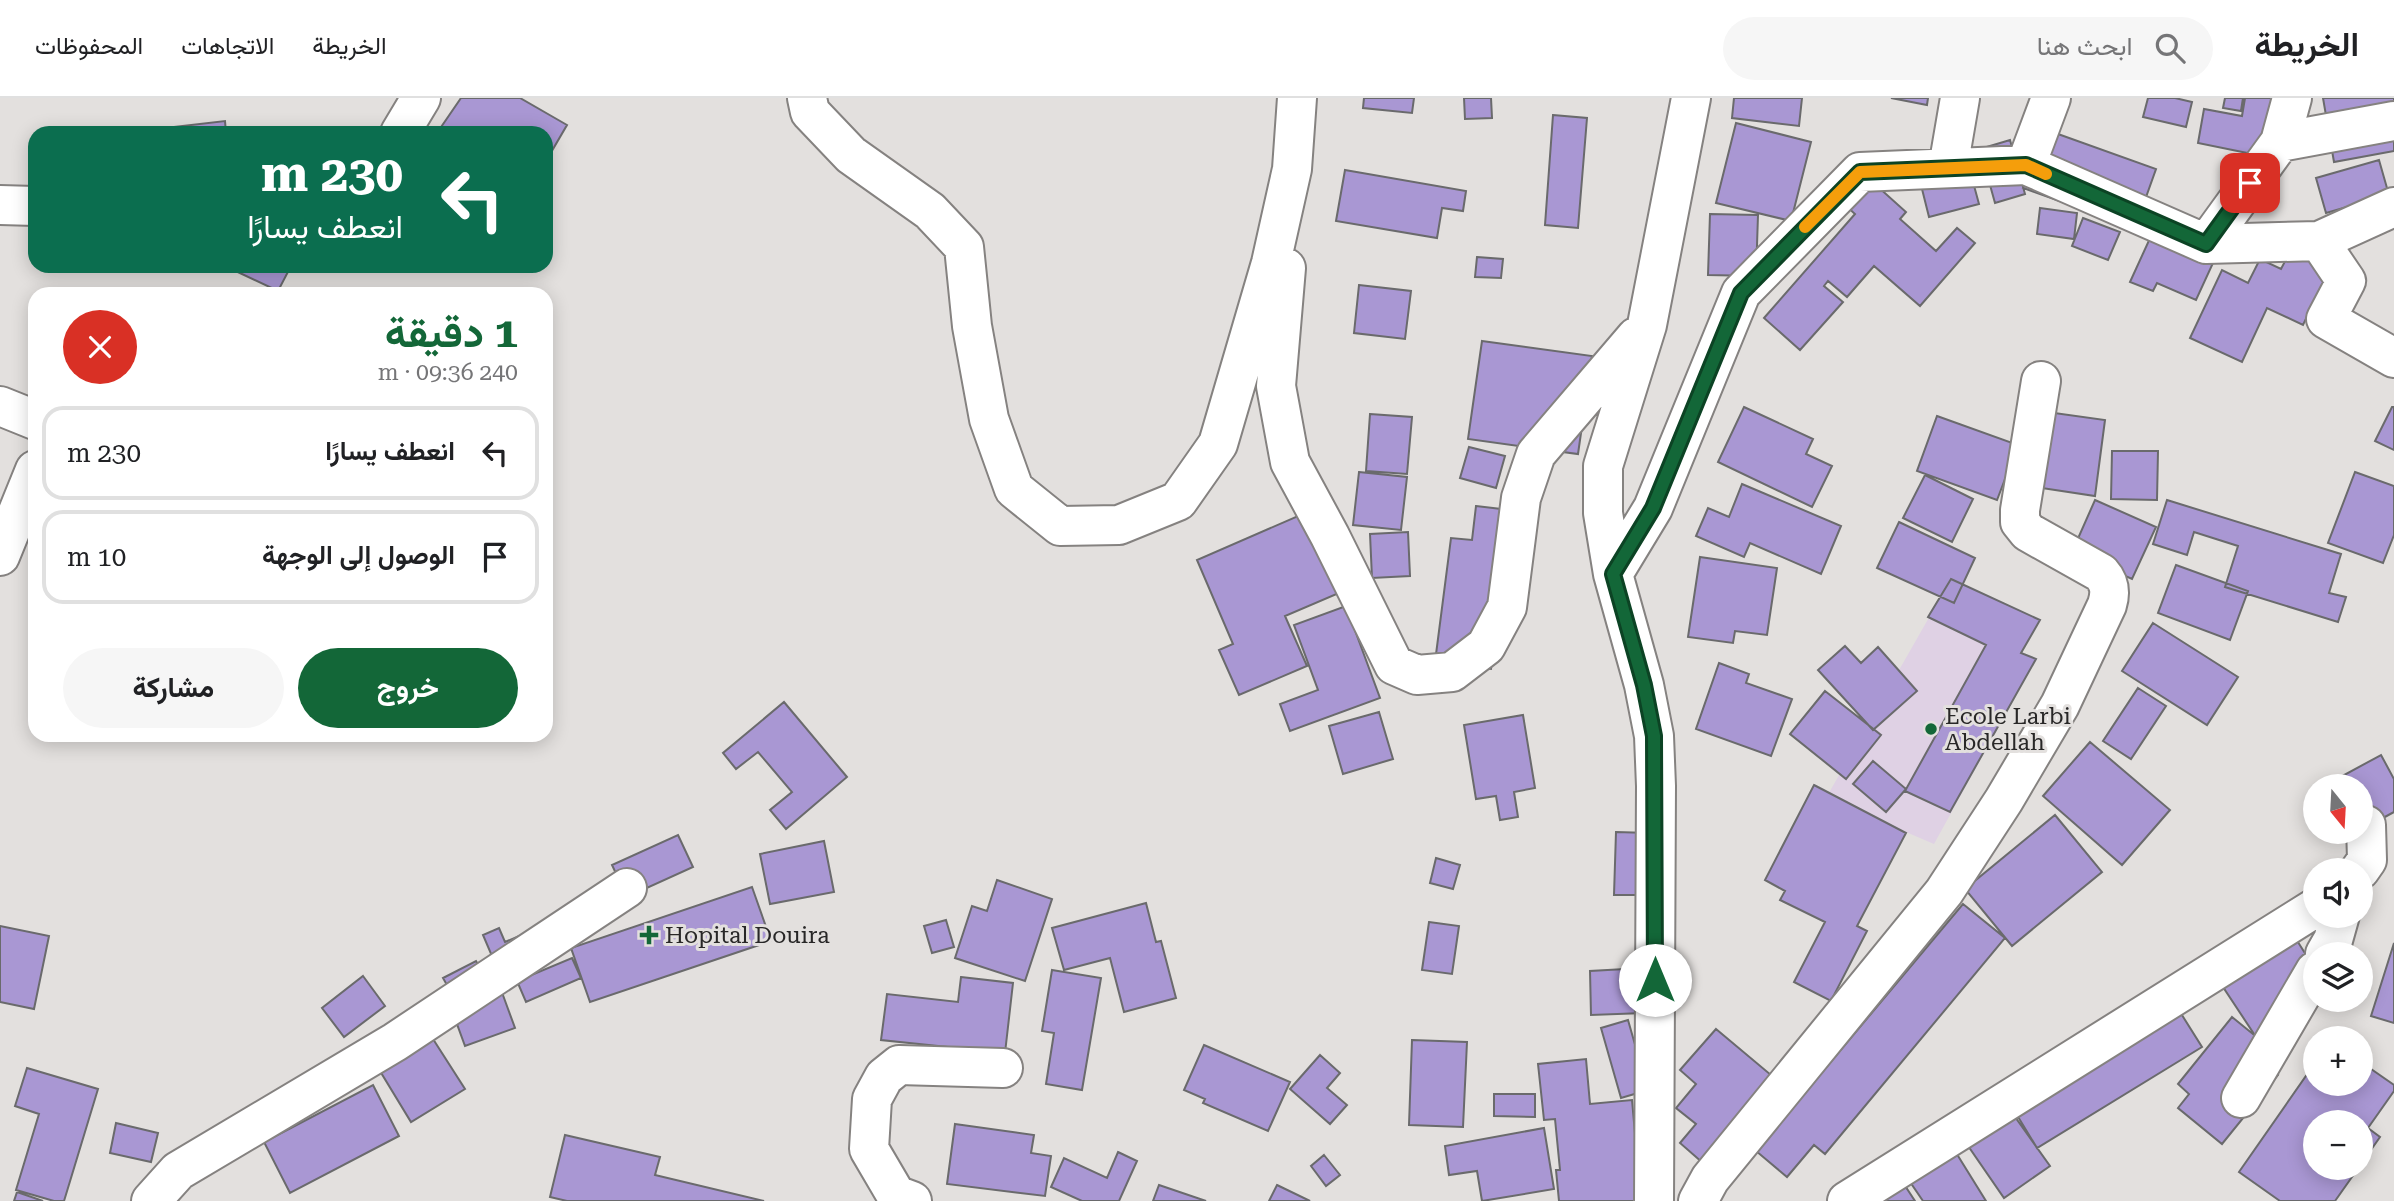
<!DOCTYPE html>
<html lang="ar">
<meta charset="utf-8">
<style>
:root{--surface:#fff;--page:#f6f6f6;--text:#202124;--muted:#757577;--line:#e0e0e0;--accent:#136738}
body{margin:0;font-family:"Roboto Serif",Vazirmatn,serif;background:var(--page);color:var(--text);direction:rtl;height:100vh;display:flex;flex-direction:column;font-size:26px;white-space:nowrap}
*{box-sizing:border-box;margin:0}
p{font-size:23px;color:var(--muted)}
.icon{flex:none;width:38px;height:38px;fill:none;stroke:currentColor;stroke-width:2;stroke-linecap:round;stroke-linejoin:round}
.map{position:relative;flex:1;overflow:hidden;direction:ltr}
.panel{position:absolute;left:28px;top:189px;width:525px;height:455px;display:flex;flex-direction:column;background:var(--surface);border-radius:21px;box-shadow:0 4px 18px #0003;direction:rtl}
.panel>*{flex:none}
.banner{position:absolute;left:28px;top:28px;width:525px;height:147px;border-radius:21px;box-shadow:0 4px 18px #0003;direction:rtl;background:#0b6e4f;color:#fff;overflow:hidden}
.needle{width:46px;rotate:162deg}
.buttons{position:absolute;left:2303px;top:676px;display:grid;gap:14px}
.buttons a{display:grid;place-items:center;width:70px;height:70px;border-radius:50%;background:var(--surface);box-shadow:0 4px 18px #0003;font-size:35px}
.pin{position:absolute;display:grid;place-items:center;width:60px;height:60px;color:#fff;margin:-30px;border-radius:14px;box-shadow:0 4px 10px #0006}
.me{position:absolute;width:77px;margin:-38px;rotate:0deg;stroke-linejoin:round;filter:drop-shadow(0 0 5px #0008)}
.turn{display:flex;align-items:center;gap:24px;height:147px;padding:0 35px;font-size:32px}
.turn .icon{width:91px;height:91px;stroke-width:2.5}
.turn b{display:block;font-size:49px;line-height:60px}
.round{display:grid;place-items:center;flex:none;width:74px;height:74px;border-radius:37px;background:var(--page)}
.overview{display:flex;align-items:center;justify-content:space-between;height:119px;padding:0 35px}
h1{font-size:42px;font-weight:700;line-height:52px;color:var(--accent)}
.action{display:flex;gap:14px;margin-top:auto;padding:14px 35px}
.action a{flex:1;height:80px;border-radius:42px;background:var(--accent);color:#fff;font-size:28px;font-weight:700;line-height:80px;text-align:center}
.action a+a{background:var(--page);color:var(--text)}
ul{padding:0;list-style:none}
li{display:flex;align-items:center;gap:21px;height:94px;margin:0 14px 10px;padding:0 21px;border:4px solid var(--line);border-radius:21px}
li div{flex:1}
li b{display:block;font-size:26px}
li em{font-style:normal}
header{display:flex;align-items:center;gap:42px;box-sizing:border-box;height:98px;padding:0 35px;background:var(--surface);border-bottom:2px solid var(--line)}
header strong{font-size:33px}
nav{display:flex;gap:38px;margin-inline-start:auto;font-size:24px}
.search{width:490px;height:63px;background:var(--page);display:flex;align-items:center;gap:18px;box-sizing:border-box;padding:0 24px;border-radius:38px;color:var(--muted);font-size:26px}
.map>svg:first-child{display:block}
.education{fill:#dfd1e4}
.building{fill:#a997d3;stroke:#6a6a6c;stroke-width:2}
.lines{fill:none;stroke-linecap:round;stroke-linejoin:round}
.minor-casing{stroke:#858280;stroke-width:42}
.minor{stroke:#fff;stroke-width:38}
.route-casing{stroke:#0c4324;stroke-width:18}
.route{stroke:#136738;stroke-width:12}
.slow{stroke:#f59e0b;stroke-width:12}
.poi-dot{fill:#136738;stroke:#e3e0de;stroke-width:2.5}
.labels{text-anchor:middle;stroke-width:6;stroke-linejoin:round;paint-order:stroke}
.poi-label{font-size:23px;fill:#282727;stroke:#e3e0de;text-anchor:start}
</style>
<header>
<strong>الخريطة</strong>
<div class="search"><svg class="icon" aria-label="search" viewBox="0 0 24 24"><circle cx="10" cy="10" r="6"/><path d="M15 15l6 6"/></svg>ابحث هنا</div>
<nav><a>الخريطة</a><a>الاتجاهات</a><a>المحفوظات</a></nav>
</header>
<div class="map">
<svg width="2394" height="1103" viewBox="0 0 2394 1103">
<rect width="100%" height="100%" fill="#e3e0de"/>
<path class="education" d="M1951,481L2040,522L2021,555L2036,561L1934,746L1826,700Z"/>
<path class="building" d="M461,0H520L567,27L546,63V35H437Z
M1364,0H1414L1412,15L1363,10Z
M1464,0H1491L1492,20L1465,21Z
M1734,0H1802L1799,28L1732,20Z
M1891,0H1928L1927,7Z
M2148,0H2175L2192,4L2186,29L2143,19Z
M2225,0H2243L2241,13L2223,10Z
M2245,0H2283L2272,60L2198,45L2204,11L2242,18Z
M2323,0H2394V53L2334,64Z
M1553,17L1587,20L1578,130L1545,127Z
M225,23L226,35H140V33Z
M1736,25L1811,44L1791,123L1716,105Z
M2044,31L2156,71L2135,130L2023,90Z
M2010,42L2025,96L1995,105L1980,51Z
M1966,58L1979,106L1929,119L1917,71Z
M2379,62L2389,97L2326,115L2316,80Z
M1345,72L1466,93L1463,113L1442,110L1437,140L1336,123Z
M1867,79L1906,114L1900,121L1936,153L1957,130L1975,145L1920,208L1874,168L1847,199L1828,183L1824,188L1843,204L1800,252L1764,220L1855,116L1844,106Z
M2040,110L2077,115L2074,141L2037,136Z
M2162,114L2224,141L2196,202L2157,185L2153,193L2130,184Z
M1710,116L1758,117L1756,178L1708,177Z
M2083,120L2120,134L2108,162L2072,148Z
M2291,152L2330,170L2303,227L2267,210L2242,264L2190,240L2222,172L2248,185L2260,161L2281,171Z
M1477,159L1503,161L1501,180L1475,179Z
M225,168H291L278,193Z
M1359,187L1411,193L1405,241L1354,235Z
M1482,243L1592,258L1578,356L1468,341Z
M1744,309L1813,341L1806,356L1832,368L1812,409L1718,364Z
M2392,309H2394V352L2375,343Z
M2040,313L2105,322L2095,398L2029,388Z
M1370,316L1412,319L1407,376L1366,373Z
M1937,318L2018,347L1997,402L1917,373Z
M1469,349L1505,358L1496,390L1460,380Z
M2112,353H2158L2157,402L2111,401Z
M1359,374L1407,379L1401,432L1353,427Z
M2355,374L2394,388V437L2383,465L2328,445Z
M1925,377L1973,401L1952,444L1903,420Z
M1742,386L1841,428L1821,476L1750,445L1744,459L1696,438L1708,410L1729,419Z
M2095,402L2156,429L2132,481L2072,454Z
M2167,402L2341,456L2329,495L2346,499L2338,524L2225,489L2238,448L2194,434L2187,457L2153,446Z
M1476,408L1527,414L1510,430L1491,571L1435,564L1451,440L1472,442Z
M1305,415L1339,495L1285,518L1307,568L1239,597L1219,552L1233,546L1197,462Z
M1899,424L1975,460L1954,505L1877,470Z
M1408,434L1410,478L1372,480L1370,436Z
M1700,459L1777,470L1767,537L1735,533L1733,545L1688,539Z
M2176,467L2248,493L2230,542L2158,515Z
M1951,481L2040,522L2021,555L2036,561L1950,714L1905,693L1986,547L1928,519Z
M1346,508L1380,600L1290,633L1280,606L1318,592L1294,527Z
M2153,525L2238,579L2207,627L2122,573Z
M1845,548L1861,565L1878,549L1917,593L1873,632L1818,572Z
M1719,565L1749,576L1746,585L1792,601L1771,658L1696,631Z
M2138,590L2166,608L2131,661L2103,643Z
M1825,593L1881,637L1846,681L1790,636Z
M784,604L847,679L786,731L770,712L792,694L758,654L736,671L723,655Z
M1379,614L1393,661L1343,676L1329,628Z
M1523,617L1535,690L1514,694L1518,719L1500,722L1496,698L1476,701L1464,627Z
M2090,644L2170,712L2122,767L2043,698Z
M2381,657L2394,681V714L2361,732V688H2324Z
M1873,663L1906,691L1886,714L1853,686Z
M1814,687L1906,735L1857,828L1867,833L1831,903L1794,884L1825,824L1780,802L1785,793L1765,782Z
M2055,717L2102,774L2012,848L1965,791Z
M1616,734L1649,735L1647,797H1614Z
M678,737L693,769L627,799L612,767Z
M824,743L834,794L770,806L760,756Z
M1436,760L1460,767L1453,791L1430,785Z
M997,782L1052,801L1025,883L955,860L972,808L987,813Z
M752,789L771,843L590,904L571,850Z
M1146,805L1156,844L1161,843L1176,900L1124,914L1110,860L1064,872L1052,830Z
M1963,806L2005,840L1825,1056L1814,1047L1787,1079L1756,1053Z
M946,822L954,849L932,855L924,828Z
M1429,824L1459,828L1452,876L1422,872Z
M0,828L49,838L34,911L0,904Z
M499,830L505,844L519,838L533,871L503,884L483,837Z
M2296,841L2315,871V901H2328L2260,945L2223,889Z
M2394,845V925L2371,918Z
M572,860L581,880L526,904L517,883Z
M476,863L490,888L457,905L443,880Z
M1643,870L1644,915L1591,917L1590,873Z
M1052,872L1101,880L1082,992L1046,986L1054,935L1042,933Z
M363,878L385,908L344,939L322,910Z
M961,879L1013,885L1005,955L881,942L887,896L958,904Z
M500,889L515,930L465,948L450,907Z
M2165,890L2202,949L2037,1050L2000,989Z
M2232,919L2269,949L2258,961L2278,977L2222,1046L2178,1010L2189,996L2178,986Z
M1628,922L1648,992L1621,1000L1601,930Z
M1716,931L1771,977L1743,1010L1754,1021L1711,1072L1680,1045L1696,1026L1676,1010L1696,986L1680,972Z
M433,941L465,991L411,1024L380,973Z
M1412,942L1467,944L1463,1029L1409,1027Z
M1204,947L1290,984L1268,1033L1203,1005L1205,1001L1184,992Z
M1320,957L1340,975L1327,990L1347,1007L1330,1026L1290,991Z
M1586,961L1590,1006L1632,1002L1641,1103H1559L1556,1072H1560L1555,1021L1544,1022L1538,966Z
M2361,964L2394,987V993L2368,1030L2380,1039L2361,1066V1024H2315V1069H2359L2335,1103H2280L2239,1074L2315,965V985H2361Z
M27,970L98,991L64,1103H54L16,1092L39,1016L15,1008Z
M373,987L399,1038L290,1095L264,1044Z
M1998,995L2050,1068L2004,1100L1953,1026Z
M1494,996H1535V1019L1494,1018Z
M116,1025L158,1035L151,1064L110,1055Z
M955,1026L1034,1037L1031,1055L1051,1058L1045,1098L947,1086Z
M1544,1030L1554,1091L1482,1103L1477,1073L1449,1077L1445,1048Z
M565,1037L660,1059L655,1077L764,1103H567L550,1099Z
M1950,1045L1986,1103H1923L1904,1075Z
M1118,1054L1137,1063L1119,1103H1082L1051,1089L1064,1060L1107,1080Z
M1324,1057L1340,1077L1326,1088L1311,1068Z
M1898,1077L1915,1103H1857Z
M1159,1087L1206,1103H1153Z
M1277,1087L1310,1103H1269Z
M17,1094L43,1103H14Z"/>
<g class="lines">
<defs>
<path id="minor" d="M807,0L810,14L851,57L930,113L964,149L972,228L989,321L1014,391L1060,428L1119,427L1178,403L1218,346L1271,165L1292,71L1297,0
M400,35L421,0
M2280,44L2394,23
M2026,67L2051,0
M1948,70L1960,0
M0,107L35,108
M2319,143L2394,109
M2206,146L2280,44L2292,0
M1286,170L1276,288L1290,364L1330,438L1394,567L1417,577L1452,574L1486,548L1507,509L1521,400L1536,356L1636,239
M0,308L35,322
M0,458L35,372
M1613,476L1653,410L1741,195L1860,74L2026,67L2206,146L2319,143L2346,183L2326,221L2394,260
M2360,772L2367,762L2366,727
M2325,856L2333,842L2340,817
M2241,1000L2315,873
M151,1103L178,1073L395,944L627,790
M912,1103L896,1097L869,1051L872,1001L884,979L899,967L1003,970
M1654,1103L1656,688L1654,638L1644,587L1613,476L1603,415V368L1647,227L1691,0
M1698,1103L1710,1081L1944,794L2004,702L2060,607L2107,507C2111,494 2110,485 2101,475L2028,434L2020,424V412L2041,283
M1847,1103L2315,810"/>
</defs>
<use href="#minor" class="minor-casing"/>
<use href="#minor" class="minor"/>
</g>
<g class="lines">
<defs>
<path id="route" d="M1655,882L1654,638L1644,587L1613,476L1653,410L1741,195L1860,74L2026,67L2206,146L2250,85"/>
</defs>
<use href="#route" class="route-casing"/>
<use href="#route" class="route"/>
<path class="slow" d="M1805,129L1860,74L2026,67L2046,76"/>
</g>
<g class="poi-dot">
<circle cx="1931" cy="631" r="7"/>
<path d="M645.5 826.5h7v7h7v7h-7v7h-7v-7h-7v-7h7z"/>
</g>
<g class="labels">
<g class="poi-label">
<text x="1945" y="626">Ecole Larbi<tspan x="1945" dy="26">Abdellah</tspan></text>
<text x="665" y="845">Hopital Douira</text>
</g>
</g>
</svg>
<div class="buttons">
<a><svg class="needle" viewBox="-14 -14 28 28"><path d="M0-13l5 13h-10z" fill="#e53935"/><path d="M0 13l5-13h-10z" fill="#757577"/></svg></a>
<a><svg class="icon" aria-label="sound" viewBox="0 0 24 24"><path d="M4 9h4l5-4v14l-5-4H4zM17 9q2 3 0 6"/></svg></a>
<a><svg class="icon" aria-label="layers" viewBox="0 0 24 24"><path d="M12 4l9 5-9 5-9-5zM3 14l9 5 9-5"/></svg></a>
<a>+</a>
<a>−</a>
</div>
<div class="pin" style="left:2250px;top:85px;background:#d93025"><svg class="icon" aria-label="arrive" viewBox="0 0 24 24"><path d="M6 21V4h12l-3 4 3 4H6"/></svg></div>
<svg class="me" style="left:1655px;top:882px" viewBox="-20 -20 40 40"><circle r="19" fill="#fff"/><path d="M0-13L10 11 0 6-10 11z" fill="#136738"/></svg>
<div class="banner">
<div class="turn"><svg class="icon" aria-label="left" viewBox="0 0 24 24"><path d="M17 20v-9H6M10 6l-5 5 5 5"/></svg><div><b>230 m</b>انعطف يسارًا</div></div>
</div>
<section class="panel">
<div class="overview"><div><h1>1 دقيقة</h1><p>240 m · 09:36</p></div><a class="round" style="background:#d93025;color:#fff"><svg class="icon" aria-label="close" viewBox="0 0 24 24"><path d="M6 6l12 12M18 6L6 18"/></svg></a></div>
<ul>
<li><svg class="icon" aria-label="left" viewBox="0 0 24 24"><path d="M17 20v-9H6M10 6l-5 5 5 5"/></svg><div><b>انعطف يسارًا</b></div><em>230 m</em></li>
<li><svg class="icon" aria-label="arrive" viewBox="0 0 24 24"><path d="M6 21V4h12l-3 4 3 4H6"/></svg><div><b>الوصول إلى الوجهة</b></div><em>10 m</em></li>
</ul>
<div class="action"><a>خروج</a><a>مشاركة</a></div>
</section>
</div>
